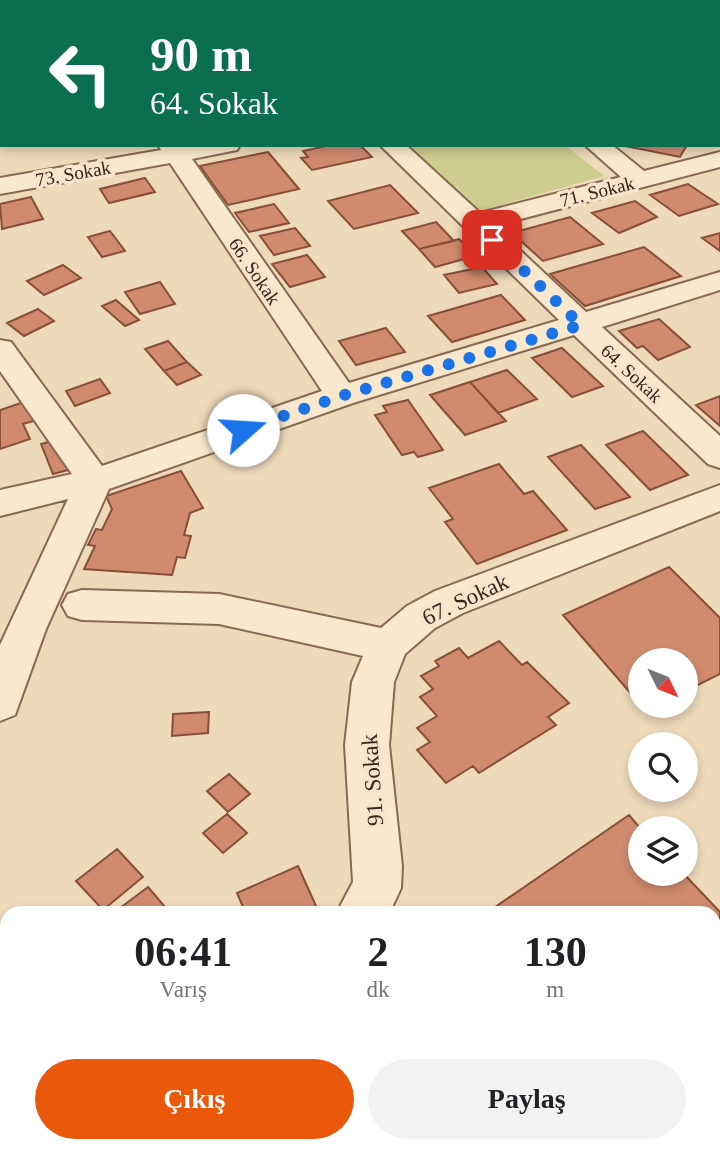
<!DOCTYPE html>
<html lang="tr">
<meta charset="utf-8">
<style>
:root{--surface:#fff;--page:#f2f2f2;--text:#202124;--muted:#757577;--accent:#ea580c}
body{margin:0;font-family:Georgia,serif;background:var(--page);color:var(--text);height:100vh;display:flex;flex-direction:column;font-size:26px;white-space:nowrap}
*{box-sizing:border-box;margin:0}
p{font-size:23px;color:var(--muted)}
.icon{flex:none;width:38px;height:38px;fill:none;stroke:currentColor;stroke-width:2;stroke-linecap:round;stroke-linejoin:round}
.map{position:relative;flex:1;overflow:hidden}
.drawer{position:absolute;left:0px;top:906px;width:721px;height:247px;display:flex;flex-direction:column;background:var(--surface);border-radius:21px 21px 0 0;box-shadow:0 4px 10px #0003}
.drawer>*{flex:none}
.guide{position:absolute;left:0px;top:0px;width:721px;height:147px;box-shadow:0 4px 10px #0003;background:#0b6e4f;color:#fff;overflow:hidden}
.needle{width:46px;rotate:133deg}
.controls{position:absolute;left:628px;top:648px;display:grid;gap:14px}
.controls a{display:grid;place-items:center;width:70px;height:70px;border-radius:50%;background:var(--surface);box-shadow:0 4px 10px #0003;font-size:35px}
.pin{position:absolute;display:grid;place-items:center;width:60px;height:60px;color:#fff;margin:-30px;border-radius:14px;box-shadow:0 4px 10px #0006}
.me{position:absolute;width:77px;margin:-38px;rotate:71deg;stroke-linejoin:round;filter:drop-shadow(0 0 5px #0008)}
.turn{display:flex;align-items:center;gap:24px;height:147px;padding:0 35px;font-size:32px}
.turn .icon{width:91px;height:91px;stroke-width:2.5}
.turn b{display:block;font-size:49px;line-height:60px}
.eta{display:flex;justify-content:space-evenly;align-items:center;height:119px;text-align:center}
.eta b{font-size:42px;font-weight:700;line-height:49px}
.cta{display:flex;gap:14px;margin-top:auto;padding:14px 35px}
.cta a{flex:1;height:80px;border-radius:42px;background:var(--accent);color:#fff;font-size:28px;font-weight:700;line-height:80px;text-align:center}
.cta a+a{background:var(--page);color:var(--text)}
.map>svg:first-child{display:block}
.green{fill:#cdcd8f}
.building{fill:#d08b6f;stroke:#874e39;stroke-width:2}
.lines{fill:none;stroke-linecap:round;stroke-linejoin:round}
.minor-casing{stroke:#876954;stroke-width:4}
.major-casing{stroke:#543829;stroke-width:4}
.minor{fill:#fae8ce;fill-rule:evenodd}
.major{fill:#f6c98f;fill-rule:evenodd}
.route{stroke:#1a73e8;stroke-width:12;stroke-dasharray:0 21.6}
.labels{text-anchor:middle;stroke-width:7;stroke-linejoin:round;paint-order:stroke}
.far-street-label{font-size:19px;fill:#35241a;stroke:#f7e4cb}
.street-label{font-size:23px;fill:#35241a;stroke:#f7e4cb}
</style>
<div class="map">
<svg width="720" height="1153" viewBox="0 0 720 1153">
<rect width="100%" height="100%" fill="#efd9bb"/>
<path class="green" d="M405,145H565L604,176L476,212Z"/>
<path class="building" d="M330,145L361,146L372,157L312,170L301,158L308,157L303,151Z
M620,145H687L680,157Z
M268,152L299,189L228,205L200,166Z
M145,178L155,192L109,203L100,189Z
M688,184L718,204L679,216L650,195Z
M390,185L418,213L354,229L328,201Z
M31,197L43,219L2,229L0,204Z
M635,201L657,217L619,233L592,213Z
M274,204L289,223L249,232L235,213Z
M570,217L603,244L543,261L512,233Z
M436,222L454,241L419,249L402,231Z
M295,228L310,246L274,255L260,236Z
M110,231L125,251L102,257L88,237Z
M720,233V251L702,238Z
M459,239L475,256L435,267L419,249Z
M644,247L681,276L585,306L550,274Z
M307,255L325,277L290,287L272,264Z
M63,265L81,278L44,295L27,281Z
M482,267L497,284L459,293L444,275Z
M160,282L175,304L140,314L125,292Z
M501,295L525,320L452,342L428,316Z
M116,300L139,320L125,326L102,306Z
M38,309L54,321L24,336L7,323Z
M659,319L690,347L658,360L643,346L637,348L619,331Z
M386,328L405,352L356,365L339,341Z
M168,341L187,362L164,371L145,349Z
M562,348L603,386L572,397L532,358Z
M187,362L201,375L177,385L164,371Z
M507,370L537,399L498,413L470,382Z
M100,379L110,393L75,406L66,391Z
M470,382L506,421L465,435L430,395Z
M720,396V426L696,405Z
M408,400L443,450L418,457L414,452L402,455L375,415L387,412L383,406Z
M27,401L37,420L23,424L30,439L0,449V410Z
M643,431L688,475L650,490L606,445Z
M66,437L79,467L53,474L41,444Z
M581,445L630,497L595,509L548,457Z
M499,464L524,494L533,491L567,530L477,564L445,522L453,519L429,488Z
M181,471L203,508L190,513L184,535L191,536L185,558L177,557L172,575L84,569L95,546L88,545L96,529L102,530L112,509L106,496Z
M669,567L720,618V674L686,691V660H640V704L563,615Z
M499,641L522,665L527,662L569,703L548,717L556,725L479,773L473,766L446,783L417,750L430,742L417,728L437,716L420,697L433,689L421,676L439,666L435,661L459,648L468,658Z
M209,712L208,733L172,736L173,714Z
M229,774L250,794L228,812L207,791Z
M227,814L247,833L223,853L203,833Z
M629,815L640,828V873H683L720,912V951L714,956V914H485Z
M117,849L143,877L103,910L76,881Z
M298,866L316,906L298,914H246L237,893Z
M148,887L171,914H124L120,908Z
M7,965V1051L0,1055V969Z
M68,1146H131L134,1153H58Z
M238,1146H478L470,1153H242Z"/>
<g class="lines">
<defs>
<path id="minor" d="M83,0H114L81,2Z
M531,0H559L529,2Z
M632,0H659L630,2Z
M0,11H2V23H0Z
M719,57H720V71L719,70Z
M158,145H240L237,150L192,159L349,383L559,320L380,145H406L480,213L621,177L585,145H612L644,171L720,152V167L494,226L586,312L720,272V290L602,327L720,436V468L708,464L574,335L353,403L109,489L46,629L15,715L0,721V645L68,499L0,516V490L72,474L0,371V340L11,342L102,466L322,391L170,163L0,194V178L161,150Z
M720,485V511L463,613L435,628L405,654L394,682L389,745L402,866L401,888L389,914H336L353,882L345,745L352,682L363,656L219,624L82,620L68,616L62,605L68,594L82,590L219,594L381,628L407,606L435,591Z
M7,1050V1106L0,1108V1052Z"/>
<path id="major" d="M720,1053V1110L714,1113V1055Z
M602,1146H664L662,1153H599Z"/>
</defs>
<use href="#minor" class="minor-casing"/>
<use href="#major" class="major-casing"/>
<use href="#minor" class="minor"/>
<use href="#major" class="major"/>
</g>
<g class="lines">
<path class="route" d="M243,430L341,396L581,325L492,240"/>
</g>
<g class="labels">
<g class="far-street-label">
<text transform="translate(73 173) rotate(-10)" y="7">73. Sokak</text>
<text transform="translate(597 191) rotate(-14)" y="7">71. Sokak</text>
<text transform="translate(255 271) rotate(56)" y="7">66. Sokak</text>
<text transform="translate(632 373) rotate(43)" y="7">64. Sokak</text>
</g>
<g class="street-label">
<text transform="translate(465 599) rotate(-25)" y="8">67. Sokak</text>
<text transform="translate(372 780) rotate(-94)" y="8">91. Sokak</text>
</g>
</g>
</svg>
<div class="controls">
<a><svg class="needle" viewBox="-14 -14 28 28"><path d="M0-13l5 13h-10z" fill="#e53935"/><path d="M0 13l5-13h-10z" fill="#757577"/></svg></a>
<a><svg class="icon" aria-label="search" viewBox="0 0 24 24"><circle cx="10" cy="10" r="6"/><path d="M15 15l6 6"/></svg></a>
<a><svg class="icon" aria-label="layers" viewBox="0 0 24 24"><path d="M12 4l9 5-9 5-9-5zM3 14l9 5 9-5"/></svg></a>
</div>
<div class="pin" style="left:492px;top:240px;background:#d93025"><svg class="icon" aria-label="arrive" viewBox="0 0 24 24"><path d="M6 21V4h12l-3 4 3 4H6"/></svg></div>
<svg class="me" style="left:243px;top:430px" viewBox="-20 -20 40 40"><circle r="19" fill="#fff"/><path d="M0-13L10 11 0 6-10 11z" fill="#1a73e8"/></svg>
<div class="guide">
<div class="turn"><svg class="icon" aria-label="left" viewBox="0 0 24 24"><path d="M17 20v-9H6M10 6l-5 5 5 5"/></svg><div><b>90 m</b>64. Sokak</div></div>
</div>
<section class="drawer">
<div class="eta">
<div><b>06:41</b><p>Varış</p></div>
<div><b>2</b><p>dk</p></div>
<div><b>130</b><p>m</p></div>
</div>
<div class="cta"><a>Çıkış</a><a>Paylaş</a></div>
</section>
</div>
